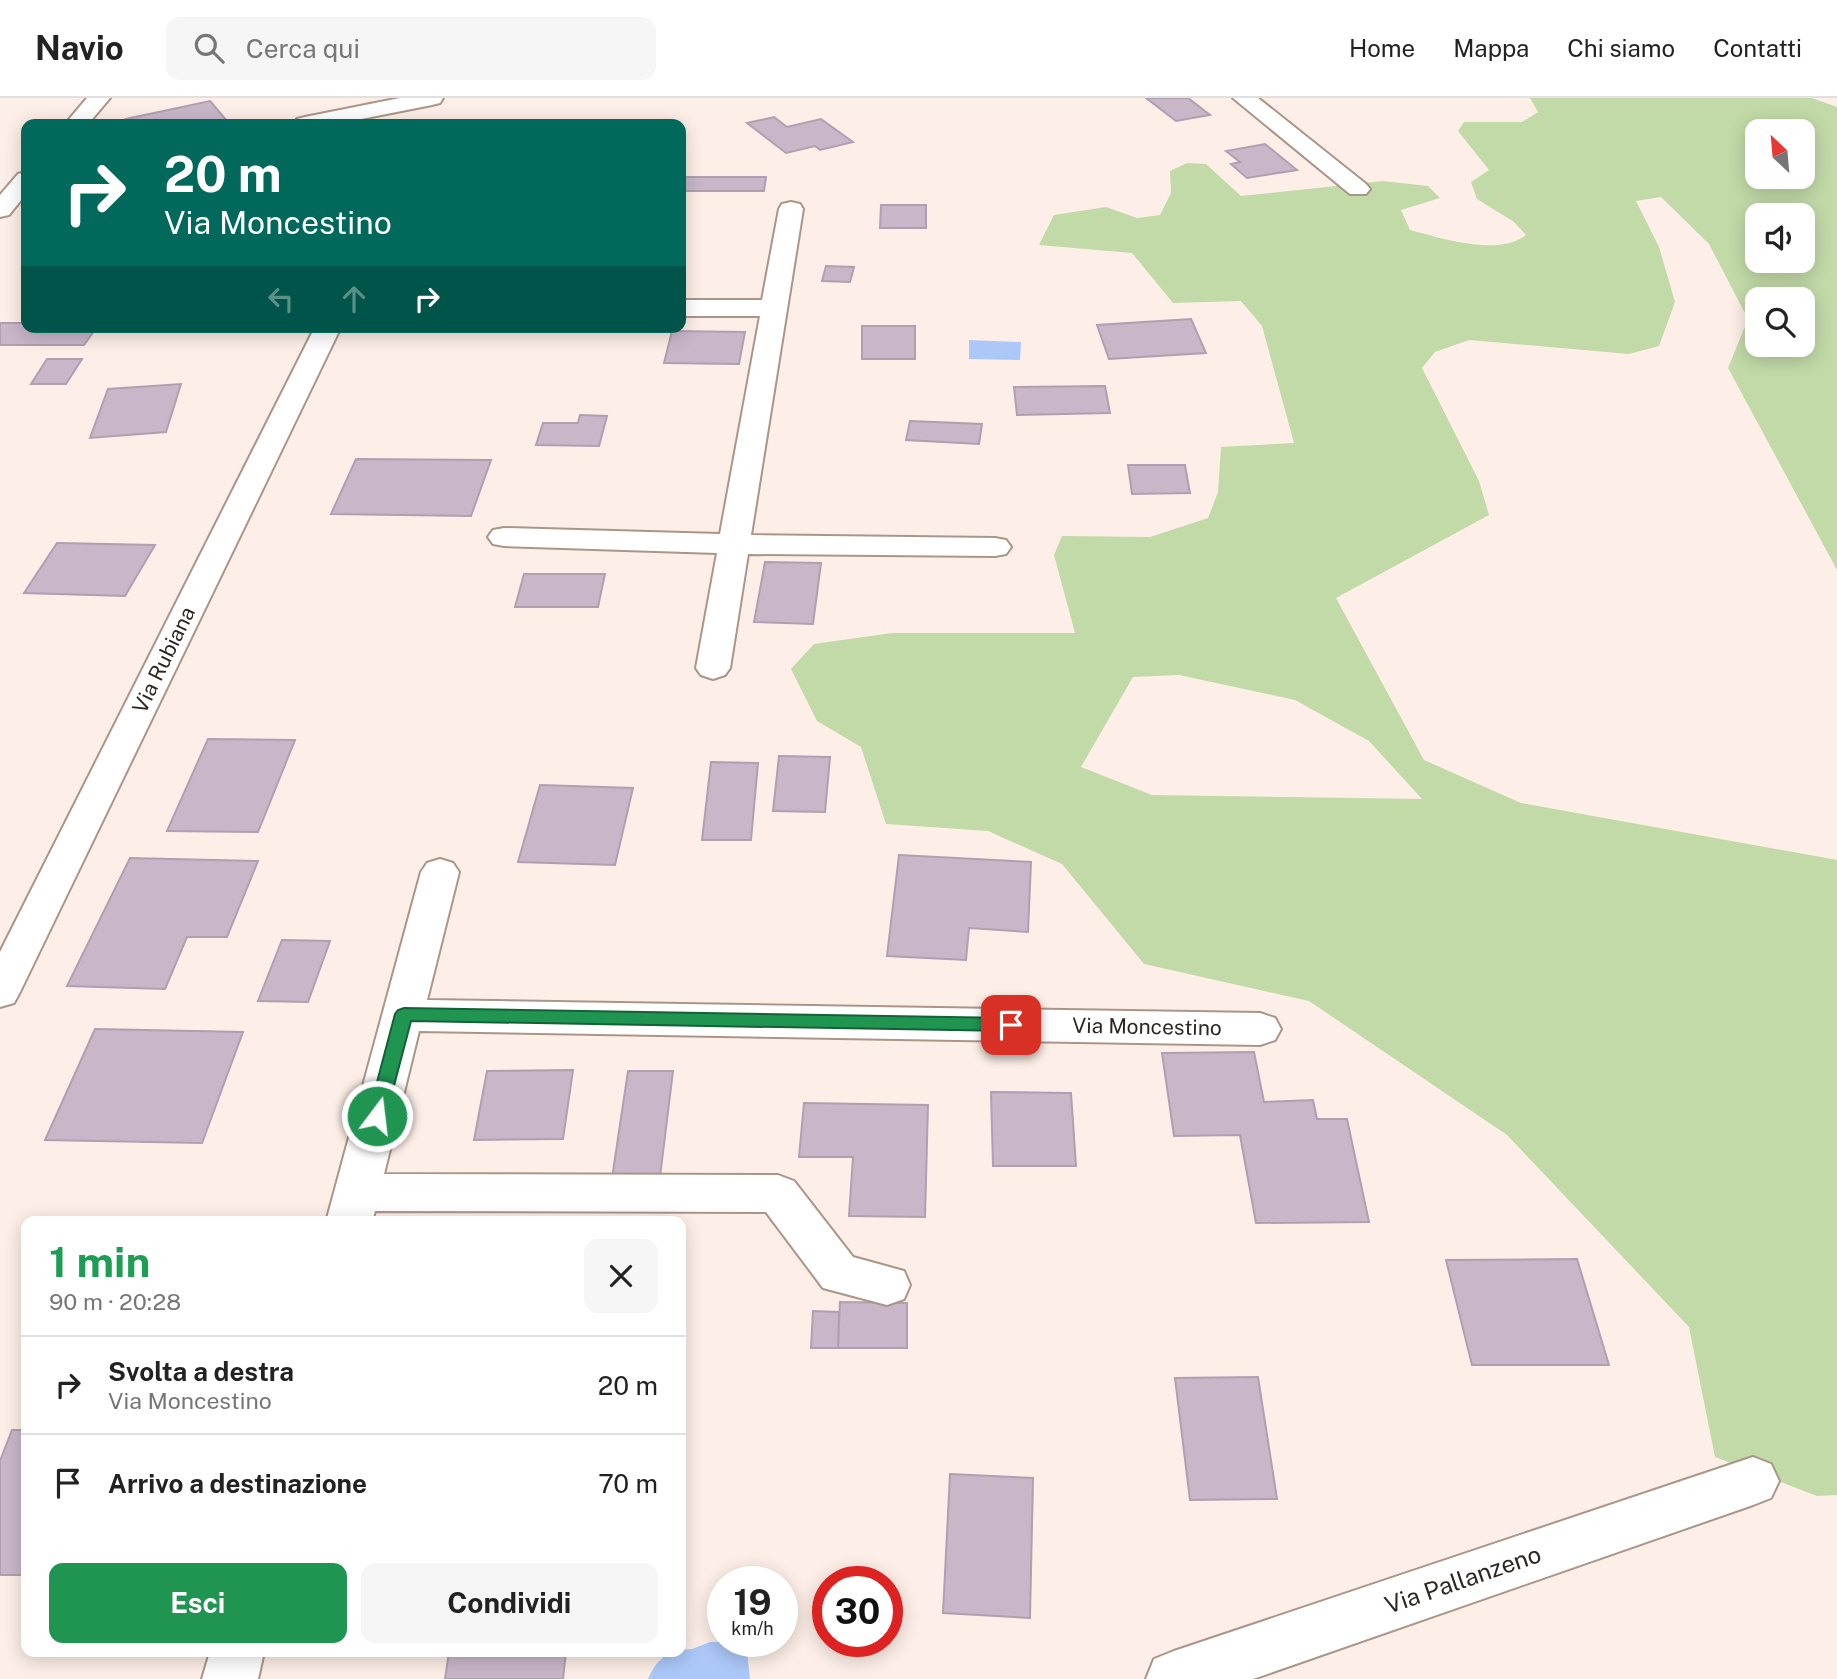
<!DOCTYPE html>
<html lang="it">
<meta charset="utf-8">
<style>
:root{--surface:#fff;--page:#f6f6f6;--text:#222;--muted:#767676;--line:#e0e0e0;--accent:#1f9551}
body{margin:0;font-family:"Public Sans",sans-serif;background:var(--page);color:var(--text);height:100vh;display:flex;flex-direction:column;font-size:26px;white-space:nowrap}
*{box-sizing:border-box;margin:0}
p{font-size:23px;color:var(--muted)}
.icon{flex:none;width:38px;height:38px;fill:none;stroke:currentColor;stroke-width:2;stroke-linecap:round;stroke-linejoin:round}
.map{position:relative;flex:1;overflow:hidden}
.side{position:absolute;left:21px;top:1118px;width:665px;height:441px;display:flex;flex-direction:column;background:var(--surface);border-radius:14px;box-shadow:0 4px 18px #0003}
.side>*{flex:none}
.hud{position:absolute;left:21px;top:21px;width:665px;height:214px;border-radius:14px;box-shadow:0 4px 18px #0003;background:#00695c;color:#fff;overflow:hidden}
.needle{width:46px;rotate:334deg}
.buttons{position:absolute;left:1745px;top:21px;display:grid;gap:14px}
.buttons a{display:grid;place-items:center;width:70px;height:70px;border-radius:14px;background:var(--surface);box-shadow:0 4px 18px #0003;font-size:35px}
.speed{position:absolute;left:707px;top:1468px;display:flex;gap:14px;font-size:35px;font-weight:700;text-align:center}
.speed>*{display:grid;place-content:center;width:91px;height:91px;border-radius:50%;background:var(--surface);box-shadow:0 4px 18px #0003;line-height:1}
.speed small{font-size:18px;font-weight:400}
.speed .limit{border:10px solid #d22;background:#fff;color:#111}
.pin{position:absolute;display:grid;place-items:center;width:60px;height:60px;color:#fff;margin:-30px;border-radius:14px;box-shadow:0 4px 10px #0006}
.me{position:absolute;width:77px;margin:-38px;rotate:15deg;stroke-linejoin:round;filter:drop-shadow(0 0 5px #0008)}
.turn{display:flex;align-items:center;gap:24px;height:147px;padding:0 28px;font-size:32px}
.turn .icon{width:91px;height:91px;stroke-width:2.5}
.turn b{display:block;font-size:49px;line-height:60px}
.lanes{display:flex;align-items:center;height:66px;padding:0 28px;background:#0003;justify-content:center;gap:35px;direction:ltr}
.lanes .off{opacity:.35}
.round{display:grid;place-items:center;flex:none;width:74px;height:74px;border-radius:14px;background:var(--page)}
.overview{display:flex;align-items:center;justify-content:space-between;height:119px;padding:0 28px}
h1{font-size:42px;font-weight:700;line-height:52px;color:#1e9e55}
.cta{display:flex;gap:14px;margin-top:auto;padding:14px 28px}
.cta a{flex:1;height:80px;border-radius:14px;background:var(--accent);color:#fff;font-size:28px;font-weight:700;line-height:80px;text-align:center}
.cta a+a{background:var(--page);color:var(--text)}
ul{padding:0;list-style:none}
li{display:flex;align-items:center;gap:21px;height:98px;padding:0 28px;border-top:2px solid var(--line)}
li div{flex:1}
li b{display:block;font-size:26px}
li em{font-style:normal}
header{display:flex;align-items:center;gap:42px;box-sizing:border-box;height:98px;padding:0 35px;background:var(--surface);border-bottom:2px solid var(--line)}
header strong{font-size:33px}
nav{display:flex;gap:38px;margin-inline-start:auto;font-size:24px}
.search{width:490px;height:63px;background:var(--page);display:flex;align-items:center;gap:18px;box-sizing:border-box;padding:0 24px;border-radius:14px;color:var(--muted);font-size:26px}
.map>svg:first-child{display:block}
.green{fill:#c2daa8;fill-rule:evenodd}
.water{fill:#acc8f9}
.building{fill:#c9b7c9;stroke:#b09fb0;stroke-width:2}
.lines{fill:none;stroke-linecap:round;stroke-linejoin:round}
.minor-casing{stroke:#ab9589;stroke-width:4}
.minor{fill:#fff;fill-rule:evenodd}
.route{fill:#1f9551;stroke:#146135;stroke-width:2}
.labels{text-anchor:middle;stroke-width:5;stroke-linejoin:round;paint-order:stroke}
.street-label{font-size:21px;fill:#2f2621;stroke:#fff}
.near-street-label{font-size:24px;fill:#2f2621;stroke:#fff}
</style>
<header>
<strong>Navio</strong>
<div class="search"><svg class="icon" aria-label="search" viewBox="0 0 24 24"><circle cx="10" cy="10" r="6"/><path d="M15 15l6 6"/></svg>Cerca qui</div>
<nav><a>Home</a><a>Mappa</a><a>Chi siamo</a><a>Contatti</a></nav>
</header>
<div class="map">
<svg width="1837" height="1581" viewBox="0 0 1837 1581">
<rect width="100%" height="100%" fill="#fdefe7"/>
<path class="green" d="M1530,0H1812L1837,9V472L1728,270L1748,221L1709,146L1661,99L1636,103L1659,149L1675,204L1659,248L1629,256L1469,242L1435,254L1422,270L1479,383L1489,417L1336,500L1424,662L1521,705L1837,762V1397L1817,1398L1715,1359L1689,1229L1507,1037L1309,903L1144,866L1062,766L988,733L886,726L861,649L817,623L791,571L814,546L892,535H1075L1054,457L1062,438L1150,439L1208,420L1218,394L1221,349L1294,345L1262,228L1241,203L1173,205L1132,155L1039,147L1054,117L1106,109L1137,120L1160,117L1171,95L1170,73L1187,65L1206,66L1241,98L1383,83L1428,88L1440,100L1401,112L1410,132C1440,140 1499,159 1526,137L1514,124L1477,101L1471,84L1489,72L1458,33L1464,24H1522L1538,14ZM1757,33H1802V79H1757ZM1757,117H1802V163H1757ZM1757,201H1802V247H1757ZM1179,577L1295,602L1369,643L1422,701L1152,697L1081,669L1133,579Z"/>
<path class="water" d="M969,242L1021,244L1020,262L969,261Z
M710,1544H729L747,1554L750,1581H648C655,1566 663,1554 681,1554V1552L692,1551Z"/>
<path class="building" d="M1146,0H1188L1210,17L1176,23Z
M210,3L227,23L214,26H130L126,21Z
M774,19L787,29L821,21L853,44L820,52L815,48L786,55L747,25Z
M1265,46L1297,72L1247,80L1231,66L1240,64L1226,53Z
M681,79H766L764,93H681Z
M881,107H926V130H880Z
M826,168L854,169L850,184L822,183Z
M1191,221L1206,255L1109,261L1097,227Z
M0,225H26V229H97L84,247H0Z
M862,228H915V261H862Z
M672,233L745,234L739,266L664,265Z
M47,261H82L66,286H31Z
M181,286L166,334L90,340L108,291Z
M1105,288L1110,315L1017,317L1014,289Z
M580,317L607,318L599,348L536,347L543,325H578Z
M910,323L982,326L979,346L906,342Z
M356,361L491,362L471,418L331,416Z
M1128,367H1185L1190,395L1132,396Z
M57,445L155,447L125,498L24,495Z
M765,464L821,465L813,526L754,524Z
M524,476H605L598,509H515Z
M208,641L295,642L258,734L167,733Z
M779,658L830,659L825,714L773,713Z
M711,664L758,665L751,742H702Z
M540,687L633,690L615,767L518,764Z
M899,757L1031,764L1028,834L969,830L966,862L887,858Z
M130,760L258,763L227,839H187L165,891L67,888Z
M282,842L330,843L308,904L258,903Z
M95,931L243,934L202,1045L45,1042Z
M1254,954L1264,1004L1313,1002L1317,1021H1347L1369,1124L1256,1125L1240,1037L1174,1038L1162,955Z
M573,972L563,1041L474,1042L487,973Z
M628,973H673L659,1087H611Z
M991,994L1071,995L1076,1068H993Z
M804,1005L928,1007L925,1119L849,1118L853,1059H799Z
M1577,1161L1609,1267H1472L1446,1162Z
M840,1204L907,1205V1250H838Z
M813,1213L839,1214L838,1250H811Z
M1258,1279L1277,1401L1190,1402L1175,1280Z
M12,1332H26V1477H0V1363Z
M950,1376L1033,1380L1030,1520L943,1515Z
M449,1554H566L563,1581H445Z"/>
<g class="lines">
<defs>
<path id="minor" d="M87,0H110L88,26H65Z
M400,0H443L440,5L432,7L336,26H294L297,21L305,19Z
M1233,0H1258L1366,86L1370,91L1366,96H1350Z
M26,74V96L9,117L0,119V97L18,76Z
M791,104L800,106L803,111L751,437L995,440L1006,442L1011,449L1006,456L995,458L748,456L730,570L725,577L713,581L701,577L696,570L717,455L504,448L493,446L488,439L493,432L504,430L720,436L760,218H681V202H762L779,111L782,106Z
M315,229H341L20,894L14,905L0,909V854Z
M440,761L453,765L459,774L427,902L1260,915L1275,920L1281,931L1275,942L1260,947L419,933L384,1076L778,1077L794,1083L853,1159L904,1173L910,1187L904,1201L887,1207L823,1190L766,1114L375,1113L372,1124H326L421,774L427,765Z
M1753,1359L1771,1366L1779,1383L1771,1400L1753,1407L1253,1581H1146L1154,1561L1174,1553Z
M210,1554H264L258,1581H202Z"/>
</defs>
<use href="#minor" class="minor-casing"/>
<use href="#minor" class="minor"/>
</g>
<path class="route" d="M404,910L1011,920L1017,922L1020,927L1017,932L1011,933L411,923L386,1018L383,1023H371L368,1018L395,916L398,912Z"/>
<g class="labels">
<g class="street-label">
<text transform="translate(164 562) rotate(-64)" y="7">Via Rubiana</text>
<text transform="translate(1147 929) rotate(1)" y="7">Via Moncestino</text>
</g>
<g class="near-street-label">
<text transform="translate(1463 1482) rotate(-19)" y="8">Via Pallanzeno</text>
</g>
</g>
</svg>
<div class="buttons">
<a><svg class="needle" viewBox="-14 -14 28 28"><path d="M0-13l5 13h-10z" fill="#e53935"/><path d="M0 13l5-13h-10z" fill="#767676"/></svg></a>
<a><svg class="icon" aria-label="sound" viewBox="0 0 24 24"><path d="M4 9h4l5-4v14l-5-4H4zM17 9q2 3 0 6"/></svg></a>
<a><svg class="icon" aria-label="search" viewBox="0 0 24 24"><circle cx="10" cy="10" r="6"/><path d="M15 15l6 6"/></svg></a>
</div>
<div class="speed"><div>19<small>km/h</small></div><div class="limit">30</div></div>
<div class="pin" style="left:1011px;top:927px;background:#d93025"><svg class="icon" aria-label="arrive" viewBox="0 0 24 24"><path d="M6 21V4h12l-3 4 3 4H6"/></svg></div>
<svg class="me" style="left:377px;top:1018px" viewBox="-20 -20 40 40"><circle r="17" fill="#1f9551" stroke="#fff" stroke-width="3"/><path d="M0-11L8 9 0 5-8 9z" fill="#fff"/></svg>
<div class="hud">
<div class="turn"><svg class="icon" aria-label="right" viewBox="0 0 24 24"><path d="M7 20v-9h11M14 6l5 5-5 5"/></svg><div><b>20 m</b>Via Moncestino</div></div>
<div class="lanes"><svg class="icon off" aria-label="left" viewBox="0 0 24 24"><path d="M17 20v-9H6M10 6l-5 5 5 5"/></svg><svg class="icon off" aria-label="ahead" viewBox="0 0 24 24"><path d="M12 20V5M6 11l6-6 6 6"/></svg><svg class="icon" aria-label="right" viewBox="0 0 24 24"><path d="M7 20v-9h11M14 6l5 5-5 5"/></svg></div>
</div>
<section class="side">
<div class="overview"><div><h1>1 min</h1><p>90 m · 20:28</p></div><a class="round"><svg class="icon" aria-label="close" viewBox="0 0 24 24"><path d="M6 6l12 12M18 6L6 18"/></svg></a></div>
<ul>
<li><svg class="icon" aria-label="right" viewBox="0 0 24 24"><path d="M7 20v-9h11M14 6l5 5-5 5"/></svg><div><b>Svolta a destra</b><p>Via Moncestino</p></div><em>20 m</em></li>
<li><svg class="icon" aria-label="arrive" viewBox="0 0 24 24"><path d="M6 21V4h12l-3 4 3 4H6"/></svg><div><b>Arrivo a destinazione</b></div><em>70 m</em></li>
</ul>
<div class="cta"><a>Esci</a><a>Condividi</a></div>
</section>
</div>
